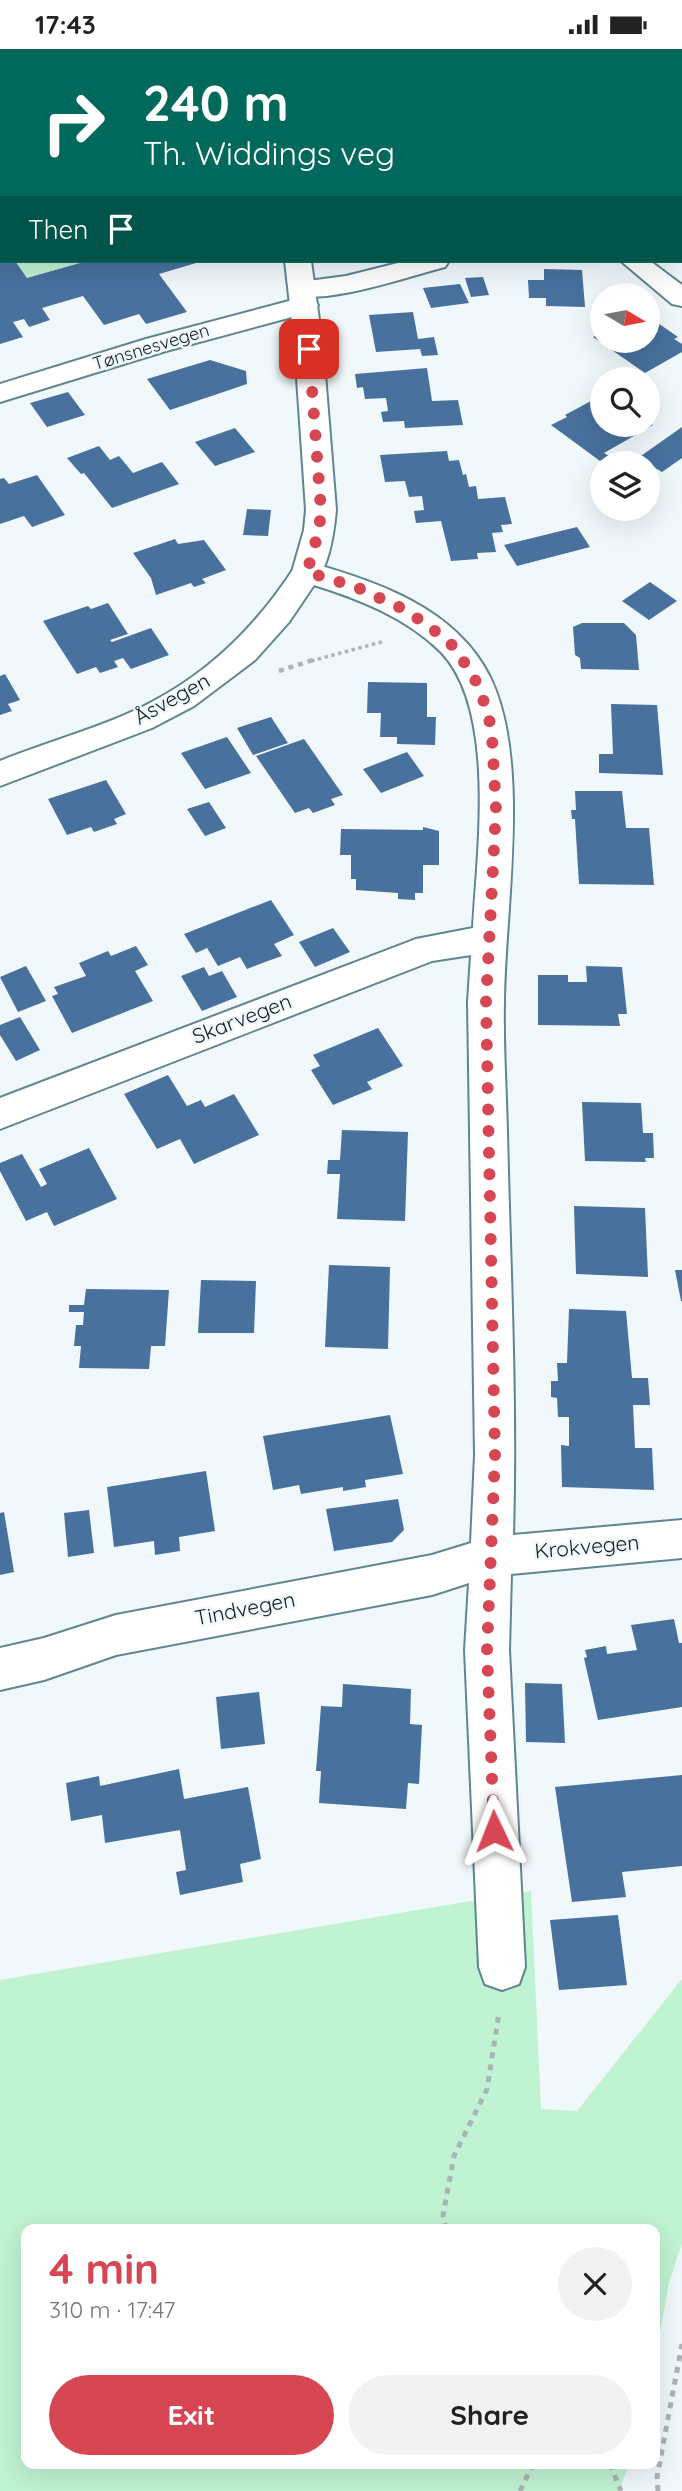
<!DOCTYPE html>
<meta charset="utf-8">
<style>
:root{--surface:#fff;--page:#f2f2f2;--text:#222;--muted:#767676;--accent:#d64653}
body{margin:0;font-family:Quicksand,sans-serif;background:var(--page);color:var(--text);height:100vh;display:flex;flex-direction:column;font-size:26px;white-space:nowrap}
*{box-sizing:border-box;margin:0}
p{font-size:23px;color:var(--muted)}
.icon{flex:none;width:38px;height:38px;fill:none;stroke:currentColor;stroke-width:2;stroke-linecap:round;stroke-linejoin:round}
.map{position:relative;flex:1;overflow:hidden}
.panel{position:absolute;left:21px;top:2175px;width:639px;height:245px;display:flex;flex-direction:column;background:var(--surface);border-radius:14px;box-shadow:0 7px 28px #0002}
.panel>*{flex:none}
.guide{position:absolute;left:0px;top:0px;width:682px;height:214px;box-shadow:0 7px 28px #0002;background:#00695c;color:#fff;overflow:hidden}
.needle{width:46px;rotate:100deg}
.fabs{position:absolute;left:590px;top:234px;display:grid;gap:14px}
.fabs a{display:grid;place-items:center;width:70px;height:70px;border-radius:50%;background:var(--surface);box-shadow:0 7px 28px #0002;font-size:35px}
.pin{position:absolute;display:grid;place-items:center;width:60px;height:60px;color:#fff;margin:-30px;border-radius:14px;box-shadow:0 4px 10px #0006}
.me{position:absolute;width:77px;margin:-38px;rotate:358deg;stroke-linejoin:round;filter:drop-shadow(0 0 5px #0008)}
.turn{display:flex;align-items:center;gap:24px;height:147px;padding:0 28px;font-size:32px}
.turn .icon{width:91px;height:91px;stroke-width:2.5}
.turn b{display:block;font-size:49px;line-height:60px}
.then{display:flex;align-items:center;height:66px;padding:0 28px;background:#0003;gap:14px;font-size:26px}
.round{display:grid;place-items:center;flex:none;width:74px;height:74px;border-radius:37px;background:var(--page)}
.overview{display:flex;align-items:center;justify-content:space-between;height:119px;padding:0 28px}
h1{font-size:42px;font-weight:700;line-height:52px;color:var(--accent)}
.cta{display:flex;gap:14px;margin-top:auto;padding:14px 28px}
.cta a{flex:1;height:80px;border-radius:42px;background:var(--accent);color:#fff;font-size:28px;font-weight:700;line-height:80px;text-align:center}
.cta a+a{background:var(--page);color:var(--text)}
.status{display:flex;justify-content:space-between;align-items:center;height:49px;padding:0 35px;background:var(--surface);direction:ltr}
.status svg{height:19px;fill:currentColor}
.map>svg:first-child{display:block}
.green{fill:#c0f3d2}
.building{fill:#48719e}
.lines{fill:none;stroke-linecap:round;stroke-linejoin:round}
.street-casing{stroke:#5f8692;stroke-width:4}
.secondary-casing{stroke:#5f8692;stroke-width:4}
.path-far2{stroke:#aab5b8;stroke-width:3.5;stroke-dasharray:3.5 3.5;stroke-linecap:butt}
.path-far1{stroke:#aab5b8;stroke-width:4.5;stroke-dasharray:5 5;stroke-linecap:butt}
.path{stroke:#aab5b8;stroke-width:5;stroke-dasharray:6 6;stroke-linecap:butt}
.street{fill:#fff;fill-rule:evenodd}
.secondary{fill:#fff;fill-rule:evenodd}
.route{stroke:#d64653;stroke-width:12;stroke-dasharray:0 21.6}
.labels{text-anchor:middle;stroke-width:5;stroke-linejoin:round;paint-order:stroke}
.far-street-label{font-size:18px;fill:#0f1e23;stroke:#f0f8fb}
.street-label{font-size:21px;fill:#0f1e23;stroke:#f0f8fb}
</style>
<div class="status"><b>17:43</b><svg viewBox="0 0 49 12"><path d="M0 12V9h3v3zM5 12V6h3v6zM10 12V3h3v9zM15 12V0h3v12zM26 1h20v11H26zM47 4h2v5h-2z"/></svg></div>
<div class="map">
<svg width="682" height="2442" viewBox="0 0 682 2442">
<rect width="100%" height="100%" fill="#f0f8fb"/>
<path class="green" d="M15,212H87L27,229Z
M531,1842L541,2060L577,2062L682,1930V2194L669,2234L655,2311L654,2180H26V2415H629L619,2442H0V1931Z"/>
<path class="building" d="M0,212H15L27,229L87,212H203L159,225L187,263L146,275L139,265L104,276L83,247L42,259L50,271L29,278L24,270L13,273L23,288L0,295Z
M544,220L582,221L585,258L546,257V249H529L528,231H544Z
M483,228L489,246L471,248L465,229Z
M460,235L469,254L431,259L423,239Z
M413,263L418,290L434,288L438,306L422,307L420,300L376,303L369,266Z
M648,272L651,274L655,272L678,288L674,290L682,295V303L645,324L593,288L602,283V292H648Z
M210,311L246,322L247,335L170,361L147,330Z
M427,319L432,352L458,351L463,376L405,379L404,372L383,373L381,363L388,362L386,349L365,350L363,338L357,339L355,325Z
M68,343L85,366L47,378L30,354Z
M602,346V376H648V374L653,376L604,404L609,407L600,412L551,376L567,368L565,366Z
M682,378V409L662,423L638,409Z
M235,379L255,403L215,417L195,393Z
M99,397L110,411L119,407L133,424L162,413L179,435L112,459L84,424L81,425L67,409Z
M447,402L449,412L459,411L463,426L466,425L469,438L476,437L478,450L505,448L512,475L501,476L503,483L492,484L496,503L477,504L478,510L451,512L441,472L416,474L414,462L424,461L422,447L409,448L405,432L385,433L380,406Z
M37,426L65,466L32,478L24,467L0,475V430L4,429L9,435Z
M247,460L271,461L268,487L243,486Z
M577,478L590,498L517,517L504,496Z
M175,490L178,495L204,491L226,521L202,530L206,534L194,538L191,534L156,546L151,529L133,504Z
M650,533L677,552L649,571L622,552Z
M108,554L128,585L110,591L112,593L151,579L169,606L131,620L123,609L114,612L118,618L100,624L96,618L77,625L43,572L88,557L91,560Z
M582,574H624L636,586L639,621L581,620L580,609L575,606L573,578Z
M5,625L20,651L8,655L12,662L0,666V627Z
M368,633L427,634V668H436L435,696L397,695V688H380L381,664H367Z
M611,655L657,656L663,726L599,724V705H613Z
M271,668L288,694L253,706L237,679Z
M227,688L251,724L205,740L181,704Z
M304,690L343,746L331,750L335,756L313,764L309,759L295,764L256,707Z
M407,703L424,727L381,744L363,720Z
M106,731L126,765L114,770L117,775L94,783L91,778L67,786L48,750Z
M575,742H622L626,779H649L654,836L579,835L575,770H572L571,761H576Z
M209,753L226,779L205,787L187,760Z
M423,778L439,782V816H423V844H415V851L398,850V844L356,841V830H351V806H340L341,780L423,781Z
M271,851L294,886L274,895L282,907L265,913L247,920L240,908L218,917L207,899L196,904L184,885Z
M333,879L350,903L315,918L299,893Z
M136,897L148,916L135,922L153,952L72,984L52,947L58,945L54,938L86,927L79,914L108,902L111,907Z
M26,917L46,952L18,963L0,928Z
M586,917L622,918L627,965H618L620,977L538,976V926H568V933H587Z
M204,918L209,927L222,922L237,948L202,962L181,927Z
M20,968L40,1001L16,1012L0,986V976Z
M378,979L403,1017L367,1033L372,1040L333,1056L311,1021L320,1017L313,1006Z
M168,1026L187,1057L201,1051L205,1058L234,1045L259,1086L194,1115L180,1090L157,1100L124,1045Z
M582,1053L641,1054L643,1084H653L654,1109H645L646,1113L585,1112Z
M342,1081L408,1083L405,1172L337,1170L340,1125H327L328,1111H340Z
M89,1099L117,1150L54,1177L47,1163L26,1172L0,1122V1114L22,1105L41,1138L47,1135L39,1120Z
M574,1157L645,1159L648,1228L576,1225Z
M329,1216L390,1218L388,1300L325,1298Z
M675,1221H682V1252H681Z
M201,1231L256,1232L254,1284H198Z
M86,1240L169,1241L165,1297H151L149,1320L79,1319L81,1297H74L76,1276H83L84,1263H69V1256H84Z
M569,1260L626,1262L632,1329H648L650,1356H633L635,1399H652L654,1441L562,1438L561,1396L569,1397V1368H558L557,1349L551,1348V1332H558L557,1314H567Z
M390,1366L403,1425L365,1431L366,1438L343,1442V1438L301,1445L299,1436L273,1441L263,1387Z
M206,1422L215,1482L179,1488L180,1502L155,1506L154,1492L114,1498L107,1438Z
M398,1450L404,1481L392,1493L334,1502L326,1460Z
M89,1461L94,1504L68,1508L64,1464Z
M4,1463L14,1523L0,1526V1464Z
M674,1570L679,1594H682V1658L598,1671L584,1609L587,1608L585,1601L606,1597L607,1605L637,1601L631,1576Z
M525,1634L562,1635L565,1694L526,1693Z
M343,1635L411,1640L410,1675L422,1676L419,1735L408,1734L406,1760L319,1754L321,1722H316L321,1657L342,1658Z
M259,1643L265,1695L221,1700L216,1648Z
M179,1720L184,1750L248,1738L261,1810L240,1815L243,1833L180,1846L176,1823L186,1821L180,1781L105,1794L102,1766L71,1772L66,1734L99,1727L100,1737Z
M682,1726V1817L622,1823L626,1848L572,1853L555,1738Z
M618,1866L627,1936L559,1941L550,1871Z"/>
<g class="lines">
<defs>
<path id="street" d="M468,0H492V2H468Z
M681,125H682V141H681Z
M406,212H449L445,218C406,228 330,255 293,246L289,240L293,234L346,227Z
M621,212H650L682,236V257L672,255Z
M304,248L314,250L318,256L314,262L166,302L0,353V335L146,290Z
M307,513C376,532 456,559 490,628C531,712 505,858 504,952C503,995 506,1039 507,1083C510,1217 517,1351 513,1486L682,1471V1509L511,1525L509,1601L525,1918L519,1935L502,1941L485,1935L479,1918L465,1601L469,1534L432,1546L116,1606L44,1631L0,1641V1599L44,1589L116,1566L432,1506L471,1494L475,1406L468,953L471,906L432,912L0,1080V1049L416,890L473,879C477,804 497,661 441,603C407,569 359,550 314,536L289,573L255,611L194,657L152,679L0,737V712C49,692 104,678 150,654C212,622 259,574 296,516Z"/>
<path id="secondary" d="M250,0H274V2H250Z
M285,212H311L323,300L336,461C334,483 330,511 318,530L307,533L296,530L292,523L304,481L306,461L295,300Z"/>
</defs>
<use href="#street" class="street-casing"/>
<use href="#secondary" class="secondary-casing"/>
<path class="path-far2" d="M311,612L385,592"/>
<path class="path-far1" d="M279,622L316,610"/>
<path class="path" d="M446,2180L443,2166L454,2107L487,2040L499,1964
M610,2415L621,2442
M520,2442L533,2415
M658,2442L657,2428L682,2295"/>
<use href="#street" class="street"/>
<use href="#secondary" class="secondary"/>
</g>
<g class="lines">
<path class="route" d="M309,300L321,461L319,481L307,523L356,538L399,558L425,574L453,597L474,628L488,663L492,688L496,760L486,953L495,1406L487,1601L494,1782"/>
</g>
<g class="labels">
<g class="far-street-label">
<text transform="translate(151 298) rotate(-17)" y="6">Tønsnesvegen</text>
</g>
<g class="street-label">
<text transform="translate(172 650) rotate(-29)" y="7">Åsvegen</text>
<text transform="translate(242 970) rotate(-21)" y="7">Skarvegen</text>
<text transform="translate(587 1498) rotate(-5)" y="7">Krokvegen</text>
<text transform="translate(245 1560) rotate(-11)" y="7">Tindvegen</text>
</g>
</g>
</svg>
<div class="fabs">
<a><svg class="needle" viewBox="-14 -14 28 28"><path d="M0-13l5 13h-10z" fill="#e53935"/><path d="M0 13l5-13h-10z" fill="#767676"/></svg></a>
<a><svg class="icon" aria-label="search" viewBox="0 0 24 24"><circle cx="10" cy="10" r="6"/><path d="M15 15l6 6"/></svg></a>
<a><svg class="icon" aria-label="layers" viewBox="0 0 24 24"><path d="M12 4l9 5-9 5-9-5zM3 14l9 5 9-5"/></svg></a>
</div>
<div class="pin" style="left:309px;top:300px;background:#d93025"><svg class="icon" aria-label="arrive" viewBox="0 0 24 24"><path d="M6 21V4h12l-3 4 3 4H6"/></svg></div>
<svg class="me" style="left:494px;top:1782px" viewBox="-20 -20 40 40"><path d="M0-17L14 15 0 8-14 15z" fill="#d64653" stroke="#fff" stroke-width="4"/></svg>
<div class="guide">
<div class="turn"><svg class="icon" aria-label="right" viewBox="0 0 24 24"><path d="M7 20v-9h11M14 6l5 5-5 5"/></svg><div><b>240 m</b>Th. Widdings veg</div></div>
<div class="then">Then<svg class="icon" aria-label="arrive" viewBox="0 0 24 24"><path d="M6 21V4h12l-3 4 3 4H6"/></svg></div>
</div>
<section class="panel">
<div class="overview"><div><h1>4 min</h1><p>310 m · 17:47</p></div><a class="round"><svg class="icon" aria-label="close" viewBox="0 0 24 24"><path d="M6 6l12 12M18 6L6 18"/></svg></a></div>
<div class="cta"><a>Exit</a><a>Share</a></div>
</section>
</div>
